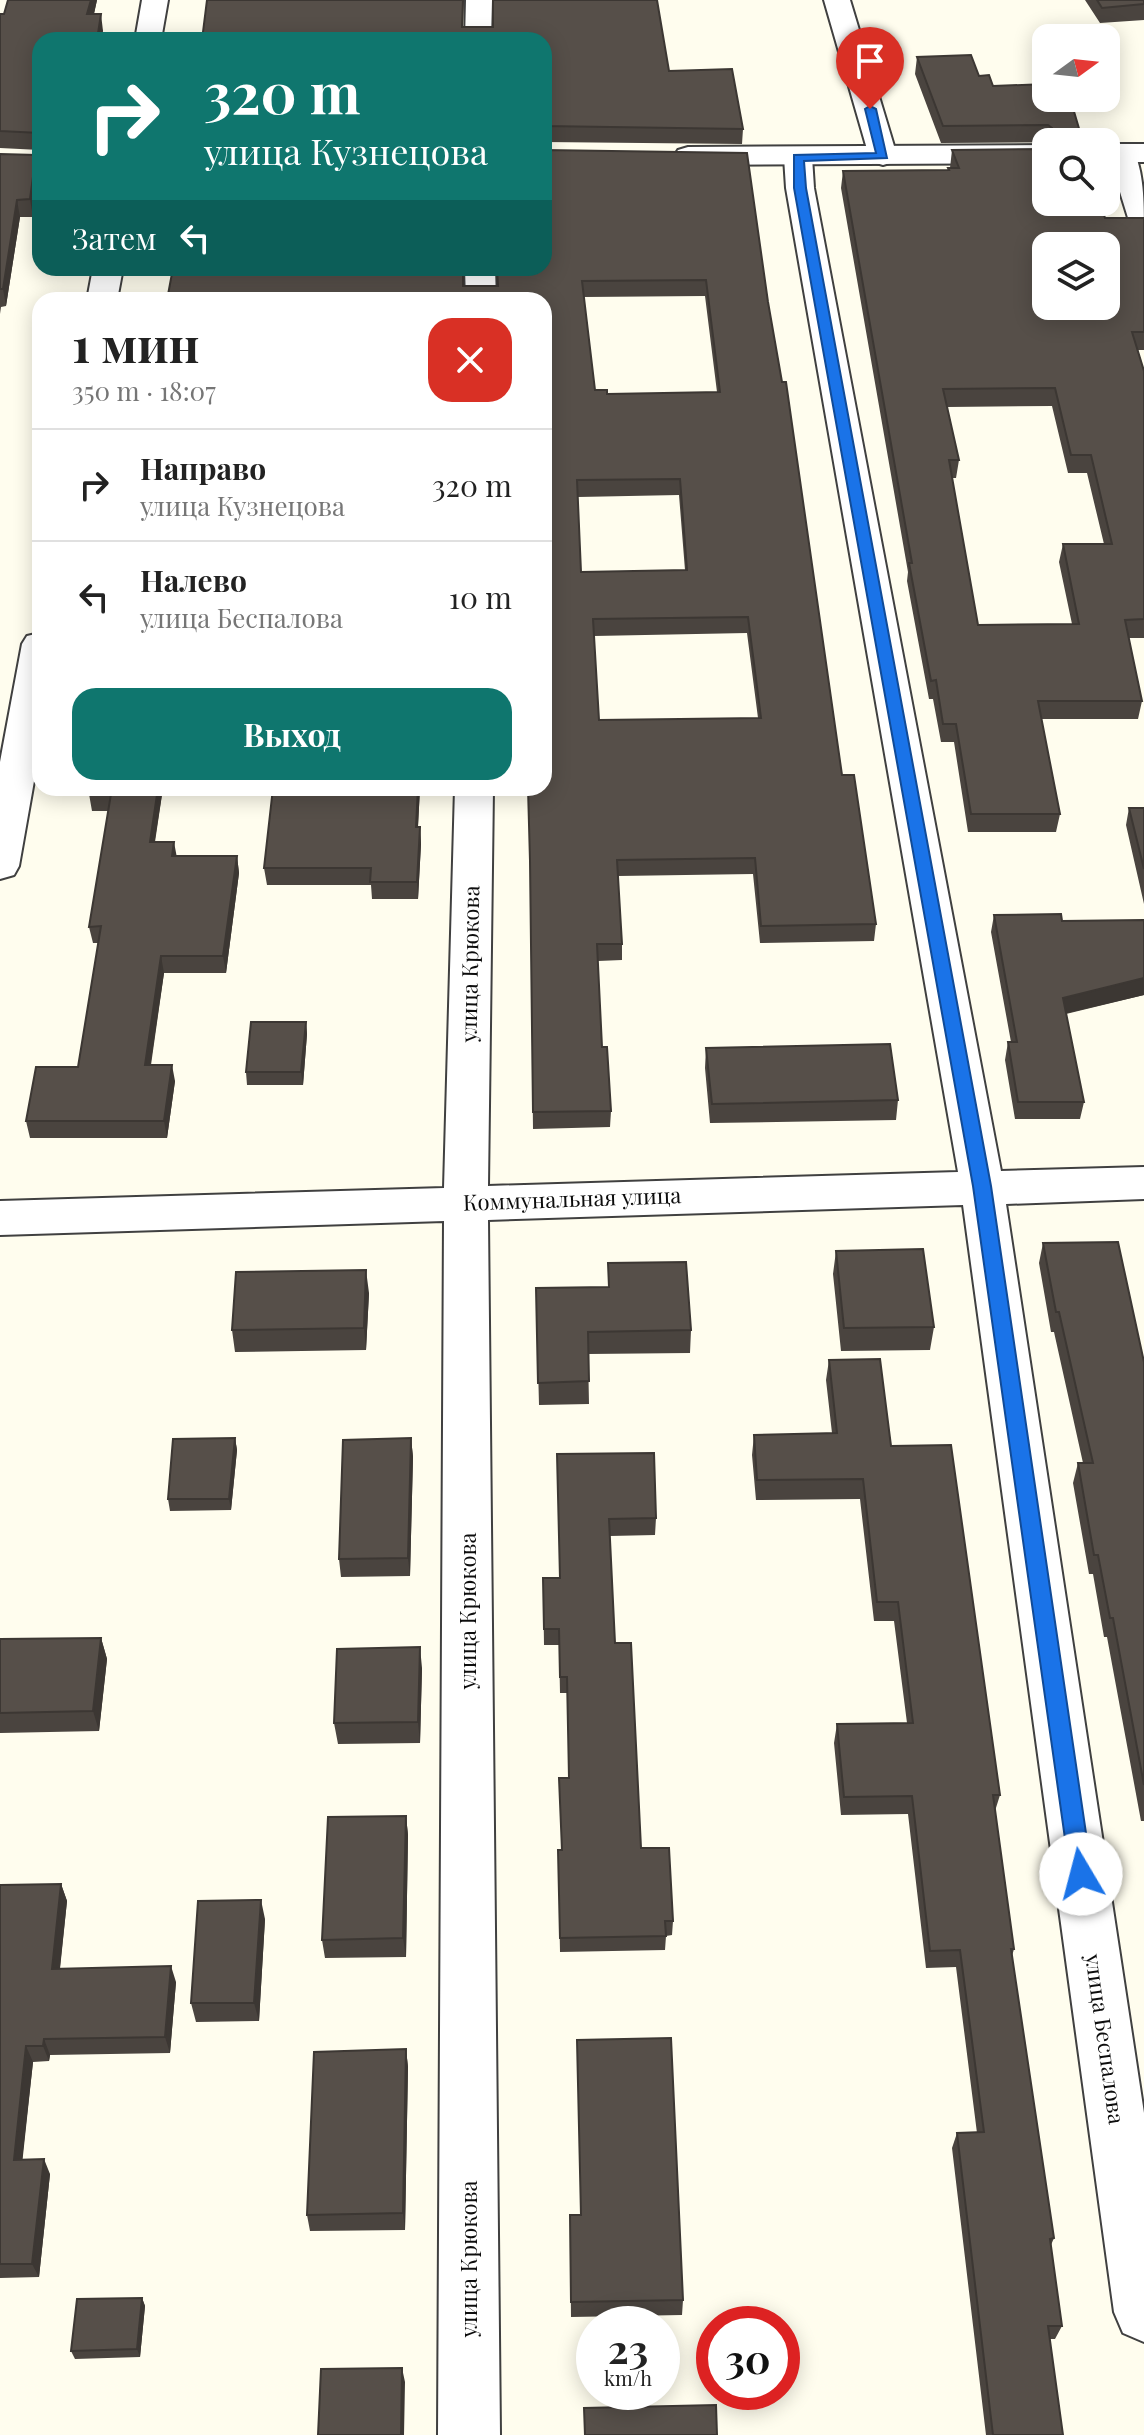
<!DOCTYPE html>
<html lang="ru">
<meta charset="utf-8">
<style>
:root{--surface:#fff;--page:#f2f2f2;--text:#222;--muted:#767676;--line:#e0e0e0;--accent:#0f766e}
body{margin:0;font-family:"Playfair Display",serif;background:var(--page);color:var(--text);height:100vh;display:flex;flex-direction:column;font-size:30px;white-space:nowrap}
*{box-sizing:border-box;margin:0}
p{font-size:26px;color:var(--muted)}
.icon{flex:none;width:44px;height:44px;fill:none;stroke:currentColor;stroke-width:2;stroke-linecap:round;stroke-linejoin:round}
.map{position:relative;flex:1;overflow:hidden}
.details{position:absolute;left:32px;top:292px;width:520px;height:504px;display:flex;flex-direction:column;background:var(--surface);border-radius:24px;box-shadow:0 4px 20px #0003}
.details>*{flex:none}
.guide{position:absolute;left:32px;top:32px;width:520px;height:244px;border-radius:24px;box-shadow:0 4px 20px #0003;background:#0f766e;color:#fff;overflow:hidden}
.needle{width:52px;rotate:75deg}
.buttons{position:absolute;left:1032px;top:24px;display:grid;gap:16px}
.buttons a{display:grid;place-items:center;width:88px;height:88px;border-radius:16px;background:var(--surface);box-shadow:0 4px 20px #0003;font-size:40px}
.speed{position:absolute;left:576px;top:2306px;display:flex;gap:16px;font-size:40px;font-weight:700;text-align:center}
.speed>*{display:grid;place-content:center;width:104px;height:104px;border-radius:50%;background:var(--surface);box-shadow:0 4px 20px #0003;line-height:1}
.speed small{font-size:20px;font-weight:400}
.speed .limit{border:12px solid #d22;background:#fff;color:#111}
.pin{position:absolute;display:grid;place-items:center;width:68px;height:68px;color:#fff;margin:-82px -34px;border-radius:50% 50% 50% 0;rotate:-45deg;box-shadow:0 0 8px #0007}
.pin .icon{rotate:45deg}
.me{position:absolute;width:88px;margin:-44px;rotate:352deg;stroke-linejoin:round;filter:drop-shadow(0 0 6px #0008)}
.turn{display:flex;align-items:center;gap:28px;height:168px;padding:0 40px;font-size:36px}
.turn .icon{width:104px;height:104px;stroke-width:2.5}
.turn b{display:block;font-size:56px;line-height:68px}
.then{display:flex;align-items:center;height:76px;padding:0 40px;background:#0003;gap:16px;font-size:30px}
.round{display:grid;place-items:center;flex:none;width:84px;height:84px;border-radius:24px;background:var(--page)}
.head{display:flex;align-items:center;justify-content:space-between;height:136px;padding:0 40px}
h1{font-size:48px;font-weight:700;line-height:60px}
.button{display:flex;gap:16px;margin-top:auto;padding:16px 40px}
.button a{flex:1;height:92px;border-radius:24px;background:var(--accent);color:#fff;font-size:32px;font-weight:700;line-height:92px;text-align:center}
ul{padding:0;list-style:none}
li{display:flex;align-items:center;gap:24px;height:112px;padding:0 40px;border-top:2px solid var(--line)}
li div{flex:1}
li b{display:block;font-size:30px}
li em{font-style:normal}
.map>svg:first-child{display:block}
.lines{fill:none;stroke-linecap:round;stroke-linejoin:round}
.minor-casing{stroke:#404040;stroke-width:4}
.tertiary-casing{stroke:#404040;stroke-width:4}
.minor{fill:#fff;fill-rule:evenodd}
.tertiary{fill:#fff;fill-rule:evenodd}
.wall{fill:#4a443f;fill-rule:evenodd}
.shaded-wall{fill:#3c3733}
.building{fill:#564f49;stroke:#3c3733;stroke-width:2;fill-rule:evenodd}
.route{fill:#1a73e8;stroke:#114b97;stroke-width:2}
.labels{text-anchor:middle;stroke-width:8;stroke-linejoin:round;paint-order:stroke}
.street-label{font-size:22px;fill:#0d0d0d;stroke:#fff}
</style>
<div class="map">
<svg width="1144" height="2435" viewBox="0 0 1144 2435">
<rect width="100%" height="100%" fill="#fffdee"/>
<g class="lines">
<defs>
<path id="minor" d="M142,0H168L161,40H135Z
M466,0H492L491,40H465Z
M824,0H850L897,156L893,162L883,165L873,162L869,156Z
M1122,144L1132,147C1144,171 1144,202 1144,230L1134,227L1129,221L1108,153L1112,147Z
M798,148L808,151L812,157L814,188L1001,1171L1144,1167V1199L1006,1204L1144,2113V2342L1123,2333L1114,2312L963,1205L488,1220L500,2435H438L444,1221L0,1235V1201L444,1188L455,788H493L488,1186L958,1172L786,188L784,157L788,151Z
M93,268H123L117,300H87Z
M465,268H495L496,300H466Z
M40,633V747L19,866L14,875L0,879V762L22,644L27,636Z"/>
<path id="tertiary" d="M1106,144H1144V162H1106Z
M1046,145V163L688,165L678,162L674,156L678,150L688,147Z"/>
</defs>
<use href="#minor" class="minor-casing"/>
<use href="#tertiary" class="tertiary-casing"/>
<use href="#minor" class="minor"/>
<use href="#tertiary" class="tertiary"/>
</g>
<path class="wall" d="M97,0L94,14L103,31L40,40V150L0,148V14Z
M207,0H464L463,27H493V0H657L669,71L732,69L743,129L742,144L544,142V40H202Z
M1085,0H1144V20L1100,23Z
M917,57L979,76L993,86L1083,142L941,143L915,74Z
M544,150L768,302L842,775L876,924L874,941L760,943L753,874L618,876L622,944V960L598,961L602,1047L611,1111L610,1127L533,1129L530,874L544,300L463,286H498ZM705,296L717,392L607,394L595,390L584,297ZM679,495L685,570L581,572L578,497ZM747,633L758,718L599,720L594,636Z
M952,150L1105,218H1144V350H1138L1144,371V638H1129L1142,701L1138,719H1041L1060,814L1056,832H968L954,742H941L933,699H929L907,581L908,572L841,188L843,171L948,170V168H950ZM1052,406L1068,473H1087L1104,544H1063L1059,562L1072,624L978,625L952,478H956L959,460L947,407Z
M0,154L36,155L39,172L33,217H20L6,306L1,307L0,314Z
M163,788L155,842L176,856H237L239,873L226,973H164L151,1065L175,1081L167,1138H30L26,1121L78,1067L98,943H93L89,927L108,811H92L89,794Z
M273,788H420L418,827H420L421,844L418,899H372L371,885H267L264,868Z
M1129,808H1144V904L1126,825Z
M994,915L1062,921L1144,920V995L1066,1014L1084,1102L1080,1119H1015L1005,1060L1008,1042H1011L991,932Z
M306,1022L307,1034L303,1085H247L246,1072Z
M706,1048L898,1100L896,1120L710,1123L705,1068Z
M1043,1243L1144,1362V1821H1141L1107,1637H1104L1093,1574H1089L1073,1483L1078,1463H1083L1054,1332H1051L1039,1263Z
M836,1251L934,1327L930,1350L841,1351L833,1274Z
M608,1263L691,1330L690,1353L588,1354L589,1404L539,1405L536,1288L608,1287Z
M369,1293L366,1350L235,1352L232,1330Z
M829,1360L891,1446L1000,1795L995,1811L1014,1949L1012,1956L1054,2238L1051,2245L1062,2326L1055,2339H1050L1063,2435H986L952,2148L957,2133H977L956,1967L926,1968L908,1814L841,1815L834,1743L837,1724L907,1723L894,1621H874L860,1499L756,1500L752,1455L754,1435L832,1433L826,1380Z
M235,1438L237,1450L231,1510L170,1511L168,1499Z
M411,1438L413,1457L410,1576L341,1577L339,1559Z
M557,1454L656,1518L655,1535L610,1536L615,1643L641,1848L673,1921L672,1935L666,1936L665,1950L560,1952L558,1850H561L569,1778L567,1693H560L559,1645H544L543,1578H560Z
M101,1638L107,1659L99,1731L0,1733V1639Z
M422,1668L420,1743L338,1744L334,1723Z
M406,1816L408,1835L406,1957L325,1958L322,1940Z
M61,1884L67,1901L60,1969L176,1982L170,2053L50,2055L49,2061L33,2062L22,2160L50,2174L39,2277L0,2278V1885Z
M265,1919L259,2021L196,2022L191,2003Z
M406,2049L408,2067L405,2230L310,2231L307,2215Z
M570,2215H580L683,2300L682,2315L571,2317Z
M142,2298L145,2306L140,2357L75,2359L71,2351Z"/>
<path class="shaded-wall" d="M91,0H97L90,31L87,14Z
M101,14L103,31L102,40H97Z
M36,155L39,172L33,217L30,199Z
M17,200L20,217L6,306L3,289Z
M158,788H163L152,858L150,842Z
M418,788H420L417,844L416,827Z
M420,827L421,844L418,899L417,882Z
M174,842L177,858L172,856Z
M237,856L239,873L226,973L223,956Z
M161,956L164,973L148,1081L145,1065Z
M1144,978V995L1059,1015L1063,998Z
M306,1022L307,1034L303,1085L301,1072Z
M172,1065L175,1081L167,1138L164,1121Z
M366,1270L369,1293L366,1350L364,1328Z
M235,1438L237,1450L231,1510L229,1499Z
M411,1438L413,1457L410,1576L408,1558Z
M101,1638L107,1659L99,1731L93,1711Z
M420,1647L422,1668L420,1743L418,1722Z
M406,1816L408,1835L406,1957L403,1938Z
M61,1884L67,1901L58,1985L52,1969Z
M261,1900L265,1919L259,2021L254,2003Z
M171,1966L176,1982L170,2053L165,2037Z
M44,2039L50,2055L49,2061L43,2046Z
M26,2046L33,2062L21,2174L14,2160Z
M406,2049L408,2067L405,2230L403,2213Z
M44,2159L50,2174L39,2277L32,2264Z
M142,2298L145,2306L140,2357L137,2349Z
M402,2368L405,2382L404,2435H401Z"/>
<path class="building" d="M8,0H91L87,14H101L97,40H40V133L0,131V14H4Z
M207,0H463L462,27H493V0H657L669,71L732,69L743,129L544,126V40H202Z
M1097,0H1144V4L1102,8Z
M971,55L979,76L989,75L993,86L1046,84V98H1070L1083,142H1052V128L1048,125L943,126L917,57Z
M1046,149V202H1100L1105,218H1144V332H1132L1144,371V619L1125,620L1142,701H1038L1060,814H971L956,724H943L936,680L931,681L909,563H912L843,171L949,170L948,168H959L952,150ZM1046,246H1106V306H1046ZM1055,388L1071,455H1091L1112,544H1063L1079,624L978,625L949,460H959L943,389Z
M544,150L747,153L768,302L782,382H786L842,775H854L876,924L761,926L755,858L617,860L622,944H597L602,1047H607L611,1111L533,1112L530,861L528,788H544V300H167L173,268H463V286H498L497,268H544ZM706,280L720,392L607,394V390H595L582,281ZM680,479L687,570L581,572L577,480ZM748,617L761,718L599,720L593,619Z
M0,154L36,155L30,199L17,200L3,289H0Z
M90,788H158L150,842H174L172,856H237L223,956H161L145,1065H172L164,1121H26L36,1067H78L101,926L89,927L111,794H89Z
M273,788H418L416,827H420L417,882H370L371,868H264Z
M1129,808H1144V869Z
M1061,914L1062,921L1144,920V978L1063,998L1084,1102H1018L1008,1042H1017L994,915Z
M251,1022H306L301,1072H246Z
M890,1044L898,1100L712,1104L706,1048Z
M1118,1242L1144,1362V1785L1113,1618H1110L1098,1555H1094L1078,1463H1093L1059,1312H1056L1043,1243Z
M923,1249L934,1327L844,1328L836,1251Z
M686,1262L691,1330L588,1332L589,1381L538,1383L536,1288L609,1287L608,1263Z
M366,1270L364,1328L232,1330L236,1272Z
M880,1359L891,1446L951,1445L1000,1795H993L1014,1949H1011L1054,2238L1050,2239L1062,2326H1048L1063,2435H993L957,2133L984,2132L960,1950L930,1951L912,1796L844,1797L837,1724L913,1723L898,1602H877L863,1479L757,1480L754,1435L837,1433L829,1360Z
M235,1438L229,1499H168L173,1439Z
M411,1438L408,1558L339,1559L343,1440Z
M654,1453L656,1518L609,1519L615,1643H631L641,1848H669L673,1921H665L666,1936L560,1938L558,1850H562L559,1778H569L567,1677H560L559,1629H544L543,1578H560L557,1454Z
M101,1638L93,1711L0,1713V1639Z
M420,1647L418,1722L334,1723L337,1649Z
M406,1816L403,1938L322,1940L328,1817Z
M61,1884L52,1969L171,1966L165,2037L44,2039L43,2046H26L14,2160L44,2159L32,2264H0V1885Z
M261,1900L254,2003H191L198,1901Z
M671,2038L683,2300L571,2302L570,2215H581L577,2040Z
M406,2049L403,2213L307,2215L314,2052Z
M142,2298L137,2349L71,2351L77,2299Z
M402,2368L401,2435H318L321,2369Z
M716,2405L717,2435H585L584,2408Z"/>
<path class="route" d="M870,106L876,109L887,158L804,161L806,188L991,1186L1092,1874L1089,1881L1081,1884L1073,1881L1070,1874L973,1186L794,188V155L876,153L865,109Z"/>
<g class="labels">
<g class="street-label">
<text transform="translate(470 964) rotate(-89)" y="8">улица Крюкова</text>
<text transform="translate(572 1199) rotate(-2)" y="8">Коммунальная улица</text>
<text transform="translate(468 1611) rotate(-90)" y="8">улица Крюкова</text>
<text transform="translate(1105 2039) rotate(82)" y="8">улица Беспалова</text>
<text transform="translate(469 2259) rotate(-90)" y="8">улица Крюкова</text>
</g>
</g>
</svg>
<div class="buttons">
<a><svg class="needle" viewBox="-14 -14 28 28"><path d="M0-13l5 13h-10z" fill="#e53935"/><path d="M0 13l5-13h-10z" fill="#767676"/></svg></a>
<a><svg class="icon" aria-label="search" viewBox="0 0 24 24"><circle cx="10" cy="10" r="6"/><path d="M15 15l6 6"/></svg></a>
<a><svg class="icon" aria-label="layers" viewBox="0 0 24 24"><path d="M12 4l9 5-9 5-9-5zM3 14l9 5 9-5"/></svg></a>
</div>
<div class="speed"><div>23<small>km/h</small></div><div class="limit">30</div></div>
<div class="pin" style="left:870px;top:109px;background:#d93025"><svg class="icon" aria-label="arrive" viewBox="0 0 24 24"><path d="M6 21V4h12l-3 4 3 4H6"/></svg></div>
<svg class="me" style="left:1081px;top:1874px" viewBox="-20 -20 40 40"><circle r="19" fill="#fff"/><path d="M0-13L10 11 0 6-10 11z" fill="#1a73e8"/></svg>
<div class="guide">
<div class="turn"><svg class="icon" aria-label="right" viewBox="0 0 24 24"><path d="M7 20v-9h11M14 6l5 5-5 5"/></svg><div><b>320 m</b>улица Кузнецова</div></div>
<div class="then">Затем<svg class="icon" aria-label="left" viewBox="0 0 24 24"><path d="M17 20v-9H6M10 6l-5 5 5 5"/></svg></div>
</div>
<section class="details">
<div class="head"><div><h1>1 мин</h1><p>350 m · 18:07</p></div><a class="round" style="background:#d93025;color:#fff"><svg class="icon" aria-label="close" viewBox="0 0 24 24"><path d="M6 6l12 12M18 6L6 18"/></svg></a></div>
<ul>
<li><svg class="icon" aria-label="right" viewBox="0 0 24 24"><path d="M7 20v-9h11M14 6l5 5-5 5"/></svg><div><b>Направо</b><p>улица Кузнецова</p></div><em>320 m</em></li>
<li><svg class="icon" aria-label="left" viewBox="0 0 24 24"><path d="M17 20v-9H6M10 6l-5 5 5 5"/></svg><div><b>Налево</b><p>улица Беспалова</p></div><em>10 m</em></li>
</ul>
<div class="button"><a>Выход</a></div>
</section>
</div>
